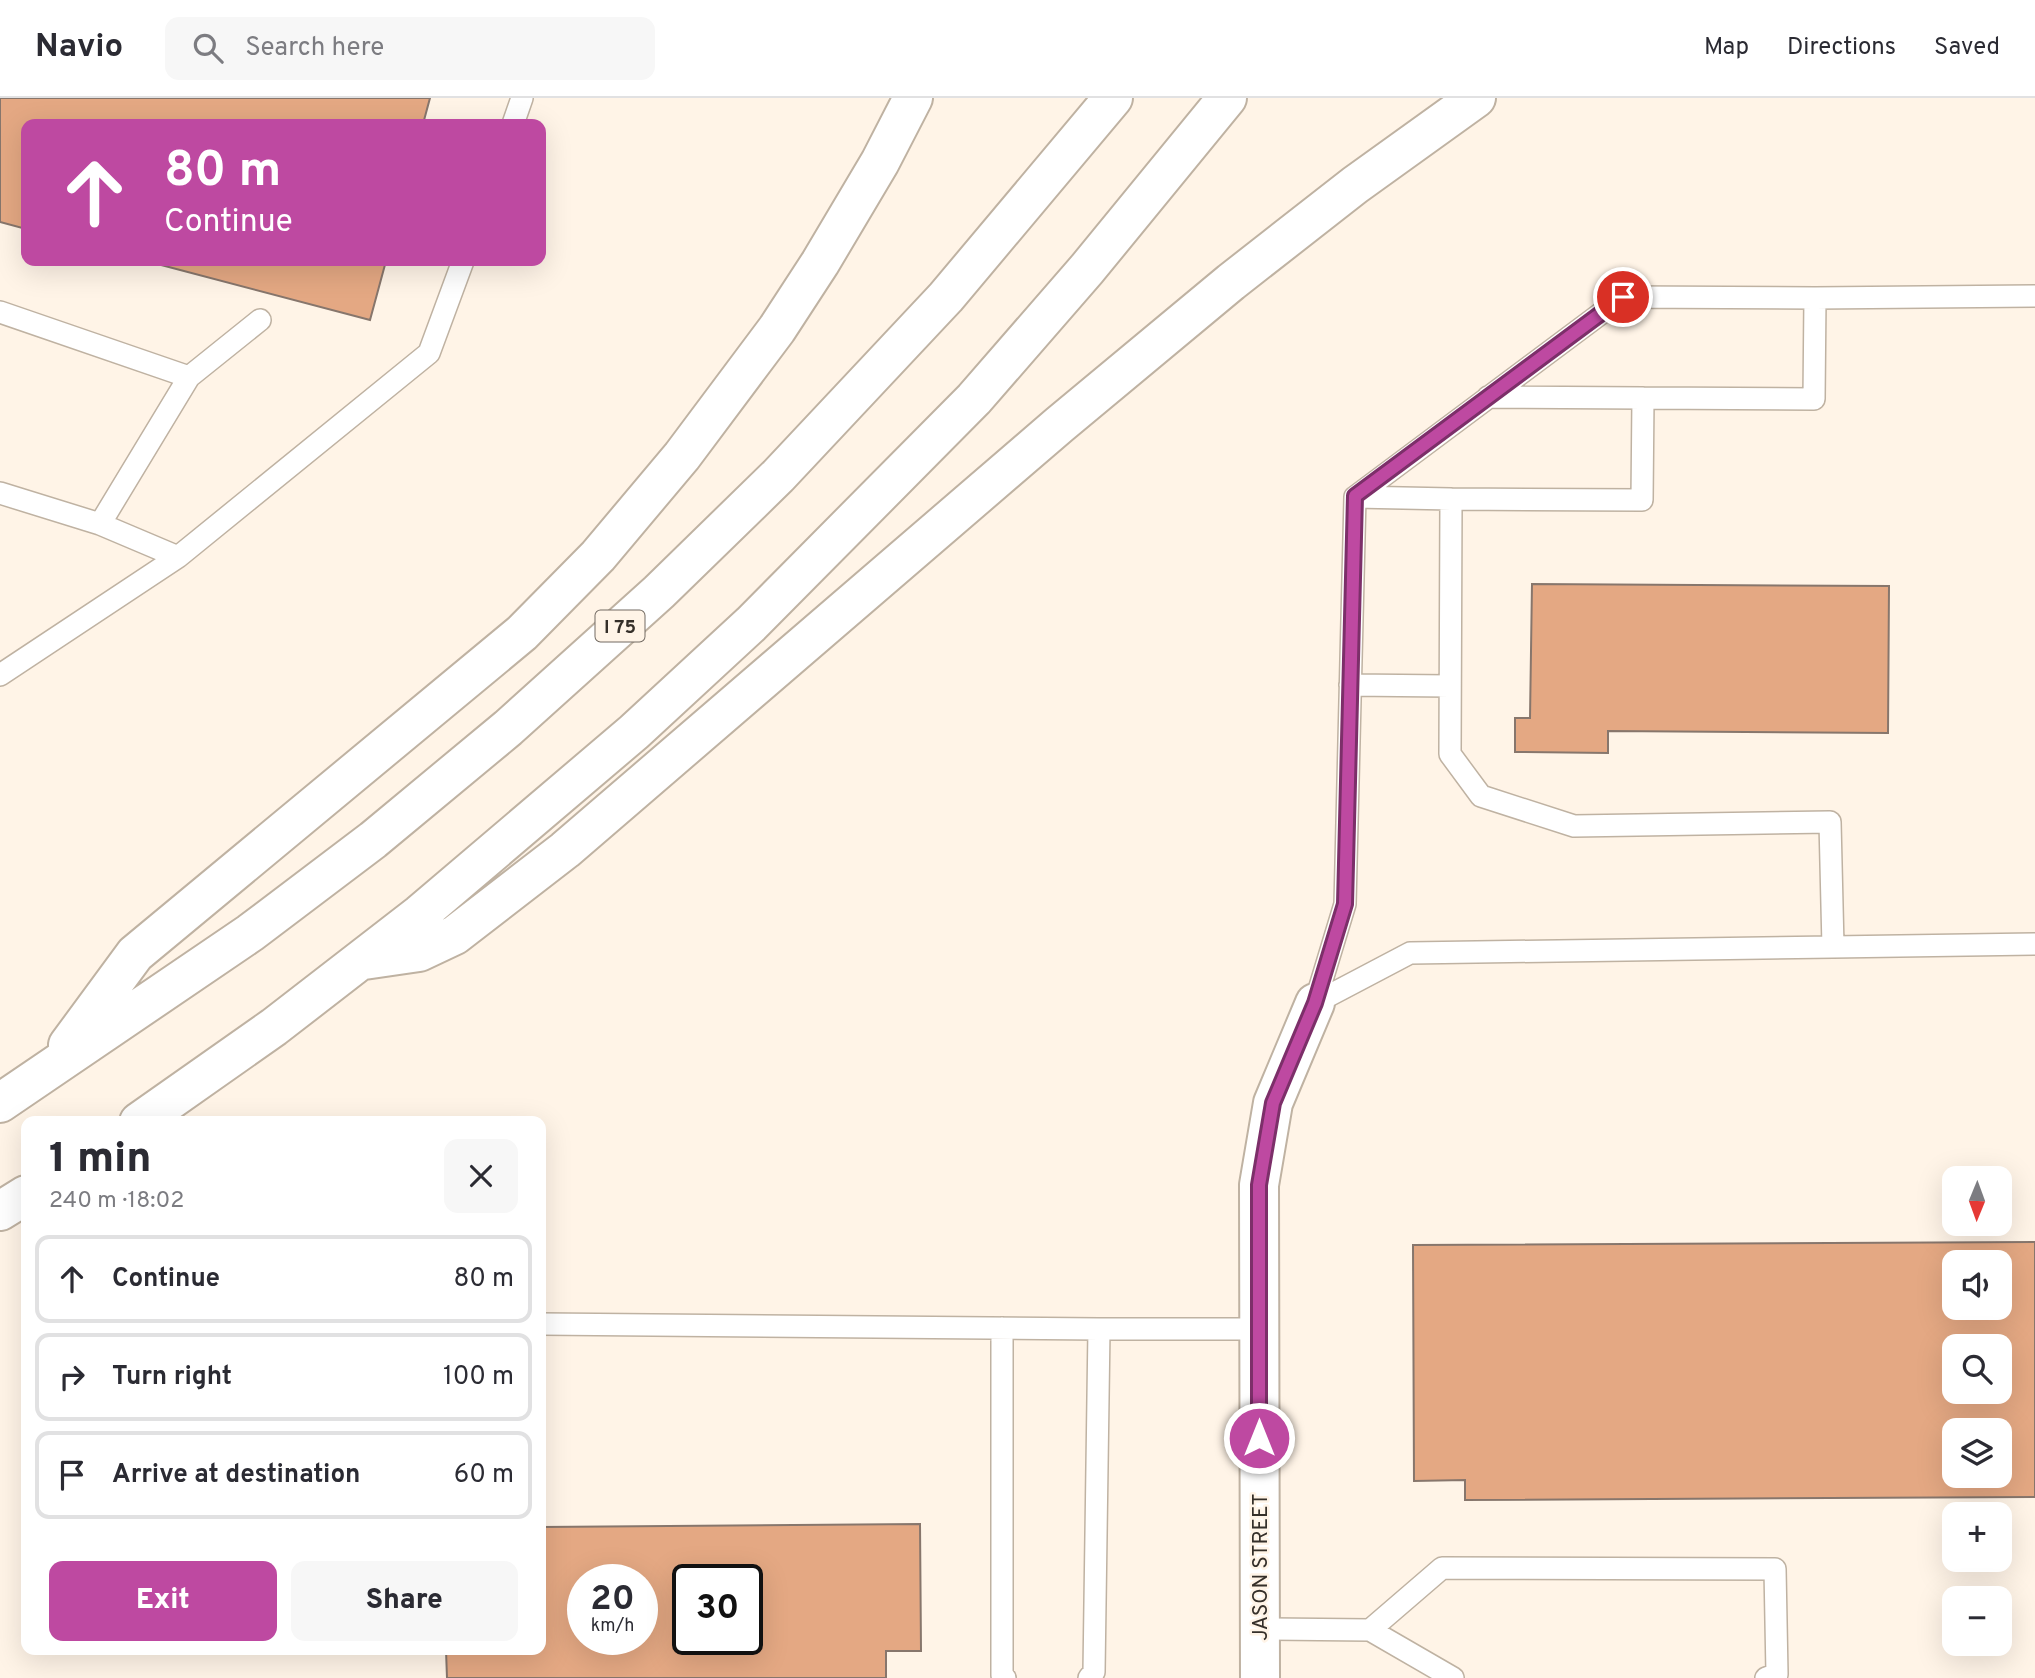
<!DOCTYPE html>
<meta charset="utf-8">
<style>
:root{--surface:#fff;--page:#f7f7f7;--text:#2b2b33;--muted:#7c7c81;--line:#e1e1e2;--accent:#be49a1}
body{margin:0;font-family:Overpass,sans-serif;background:var(--page);color:var(--text);height:100vh;display:flex;flex-direction:column;font-size:26px;white-space:nowrap}
*{box-sizing:border-box;margin:0}
p{font-size:23px;color:var(--muted)}
.icon{flex:none;width:38px;height:38px;fill:none;stroke:currentColor;stroke-width:2;stroke-linecap:round;stroke-linejoin:round}
.map{position:relative;flex:1;overflow:hidden}
.details{position:absolute;left:21px;top:1018px;width:525px;height:539px;display:flex;flex-direction:column;background:var(--surface);border-radius:14px;box-shadow:0 7px 28px #0002}
.details>*{flex:none}
.top-card{position:absolute;left:21px;top:21px;width:525px;height:147px;border-radius:14px;box-shadow:0 7px 28px #0002;background:#be49a1;color:#fff;overflow:hidden}
.needle{width:46px;rotate:181deg}
.tools{position:absolute;left:1942px;top:1068px;display:grid;gap:14px}
.tools a{display:grid;place-items:center;width:70px;height:70px;border-radius:14px;background:var(--surface);box-shadow:0 7px 28px #0002;font-size:35px}
.speed{position:absolute;left:567px;top:1466px;display:flex;gap:14px;font-size:35px;font-weight:700;text-align:center}
.speed>*{display:grid;place-content:center;width:91px;height:91px;border-radius:50%;background:var(--surface);box-shadow:0 7px 28px #0002;line-height:1}
.speed small{font-size:18px;font-weight:400}
.speed .limit{border:4px solid #111;border-radius:10px;background:#fff;color:#111}
.pin{position:absolute;display:grid;place-items:center;width:60px;height:60px;color:#fff;margin:-30px;border:4px solid #fff;border-radius:50%;box-shadow:0 2px 7px #0007}
.me{position:absolute;width:77px;margin:-38px;rotate:0deg;stroke-linejoin:round;filter:drop-shadow(0 0 5px #0008)}
.turn{display:flex;align-items:center;gap:24px;height:147px;padding:0 28px;font-size:32px}
.turn .icon{width:91px;height:91px;stroke-width:2.5}
.turn b{display:block;font-size:49px;line-height:60px}
.round{display:grid;place-items:center;flex:none;width:74px;height:74px;border-radius:14px;background:var(--page)}
.head{display:flex;align-items:center;justify-content:space-between;height:119px;padding:0 28px}
h1{font-size:42px;font-weight:800;line-height:52px}
.button{display:flex;gap:14px;margin-top:auto;padding:14px 28px}
.button a{flex:1;height:80px;border-radius:14px;background:var(--accent);color:#fff;font-size:28px;font-weight:800;line-height:80px;text-align:center}
.button a+a{background:var(--page);color:var(--text)}
ul{padding:0;list-style:none}
li{display:flex;align-items:center;gap:21px;height:88px;margin:0 14px 10px;padding:0 14px;border:4px solid var(--line);border-radius:14px}
li div{flex:1}
li b{display:block;font-size:26px}
li em{font-style:normal}
header{display:flex;align-items:center;gap:42px;box-sizing:border-box;height:98px;padding:0 35px;background:var(--surface);border-bottom:2px solid var(--line)}
header strong{font-size:33px}
nav{display:flex;gap:38px;margin-inline-start:auto;font-size:24px}
.search{width:490px;height:63px;background:var(--page);display:flex;align-items:center;gap:18px;box-sizing:border-box;padding:0 24px;border-radius:14px;color:var(--muted);font-size:26px}
.map>svg:first-child{display:block}
.building{fill:#e4a883;stroke:#87766c;stroke-width:2;fill-rule:evenodd}
.lines{fill:none;stroke-linecap:round;stroke-linejoin:round}
.service-casing{stroke:#bfb2a2;stroke-width:24}
.minor-casing{stroke:#bfb2a2;stroke-width:42}
.motorway-casing{stroke:#bfb2a2;stroke-width:42}
.service{stroke:#fff;stroke-width:21}
.minor{stroke:#fff;stroke-width:38}
.motorway{stroke:#fff;stroke-width:38}
.route-casing{stroke:#7c2f69;stroke-width:18}
.route{stroke:#be49a1;stroke-width:12}
.labels{text-anchor:middle;stroke-width:5;stroke-linejoin:round;paint-order:stroke}
.shield{fill:#fff4e7;stroke:#726a62;stroke-width:2}
.shield-label{font-size:19px;font-weight:bold;fill:#352f29}
.street-label{font-size:21px;fill:#352f29;stroke:#fff4e7}
</style>
<header>
<strong>Navio</strong>
<div class="search"><svg class="icon" aria-label="search" viewBox="0 0 24 24"><circle cx="10" cy="10" r="6"/><path d="M15 15l6 6"/></svg>Search here</div>
<nav><a>Map</a><a>Directions</a><a>Saved</a></nav>
</header>
<div class="map">
<svg width="2035" height="1580" viewBox="0 0 2035 1580">
<rect width="100%" height="100%" fill="#fff4e7"/>
<path class="building" d="M0,0H430L423,26H26V131L0,124Z
M146,163H386L370,222Z
M1532,486L1889,488L1888,635L1608,633V655L1515,654V620H1530Z
M2035,1144V1399L1465,1402V1382L1414,1383L1413,1147ZM1955,1164H2000V1209H1955ZM1955,1248H2000V1293H1955ZM1955,1332H2000V1377H1955Z
M920,1426L921,1553H886V1580H447L446,1552H541V1429ZM583,1482H642V1542H583ZM688,1482H747V1542H688Z"/>
<g class="lines">
<defs>
<path id="service" d="M513,26L522,0
M1623,199L1815,200L1814,301L1643,300L1642,402L1451,401L1450,656L1481,698L1574,728L1830,724L1833,849L1410,855L1315,905L1345,806L1355,399Z
M1815,200L2035,198
M0,214L189,279L100,426L178,459L429,255L463,163
M189,279L260,222
M1488,299L1643,300
M0,395L100,426
M1355,399L1451,401
M0,577L178,459
M1350,587L1450,588
M1833,849L2035,846
M541,1226L1099,1231L1094,1574L1089,1580
M1002,1230V1577L1005,1580
M1099,1231H1259
M1260,1531L1370,1532L1453,1580
M1370,1532L1442,1470L1775,1471L1777,1576L1766,1580"/>
<path id="minor" d="M1260,1580L1259,1087L1273,1005L1315,905"/>
<path id="motorway" d="M364,862L419,854L455,837L565,752L1059,327L1231,184L1355,87L1476,0
M68,947L135,856L522,535L598,458L682,358L777,231L820,165L880,64L913,0
M0,1005L250,835L373,742L508,630L659,494L778,378L946,199L1113,0
M139,1024L274,929L420,816L634,634L751,526L974,301L1087,171L1227,0
M0,1113L26,1097"/>
</defs>
<use href="#service" class="service-casing"/>
<use href="#minor" class="minor-casing"/>
<use href="#motorway" class="motorway-casing"/>
<use href="#service" class="service"/>
<use href="#minor" class="minor"/>
<use href="#motorway" class="motorway"/>
</g>
<g class="lines">
<defs>
<path id="route" d="M1259,1340V1087L1273,1005L1315,905L1345,806L1355,398L1623,199"/>
</defs>
<use href="#route" class="route-casing"/>
<use href="#route" class="route"/>
</g>
<g class="labels">
<rect class="shield" x="595.5" y="512.5" width="49" height="31" rx="5"/>
<g class="shield-label">
<text x="620" y="535">I 75</text>
</g>
<g class="street-label">
<text transform="translate(1260 1469) rotate(-90)" y="7">JASON STREET</text>
</g>
</g>
</svg>
<div class="tools">
<a><svg class="needle" viewBox="-14 -14 28 28"><path d="M0-13l5 13h-10z" fill="#e53935"/><path d="M0 13l5-13h-10z" fill="#7c7c81"/></svg></a>
<a><svg class="icon" aria-label="sound" viewBox="0 0 24 24"><path d="M4 9h4l5-4v14l-5-4H4zM17 9q2 3 0 6"/></svg></a>
<a><svg class="icon" aria-label="search" viewBox="0 0 24 24"><circle cx="10" cy="10" r="6"/><path d="M15 15l6 6"/></svg></a>
<a><svg class="icon" aria-label="layers" viewBox="0 0 24 24"><path d="M12 4l9 5-9 5-9-5zM3 14l9 5 9-5"/></svg></a>
<a>+</a>
<a>−</a>
</div>
<div class="speed"><div>20<small>km/h</small></div><div class="limit">30</div></div>
<div class="pin" style="left:1623px;top:199px;background:#d93025"><svg class="icon" aria-label="arrive" viewBox="0 0 24 24"><path d="M6 21V4h12l-3 4 3 4H6"/></svg></div>
<svg class="me" style="left:1259px;top:1340px" viewBox="-20 -20 40 40"><circle r="17" fill="#be49a1" stroke="#fff" stroke-width="3"/><path d="M0-11L8 9 0 5-8 9z" fill="#fff"/></svg>
<div class="top-card">
<div class="turn"><svg class="icon" aria-label="ahead" viewBox="0 0 24 24"><path d="M12 20V5M6 11l6-6 6 6"/></svg><div><b>80 m</b>Continue</div></div>
</div>
<section class="details">
<div class="head"><div><h1>1 min</h1><p>240 m · 18:02</p></div><a class="round"><svg class="icon" aria-label="close" viewBox="0 0 24 24"><path d="M6 6l12 12M18 6L6 18"/></svg></a></div>
<ul>
<li><svg class="icon" aria-label="ahead" viewBox="0 0 24 24"><path d="M12 20V5M6 11l6-6 6 6"/></svg><div><b>Continue</b></div><em>80 m</em></li>
<li><svg class="icon" aria-label="right" viewBox="0 0 24 24"><path d="M7 20v-9h11M14 6l5 5-5 5"/></svg><div><b>Turn right</b></div><em>100 m</em></li>
<li><svg class="icon" aria-label="arrive" viewBox="0 0 24 24"><path d="M6 21V4h12l-3 4 3 4H6"/></svg><div><b>Arrive at destination</b></div><em>60 m</em></li>
</ul>
<div class="button"><a>Exit</a><a>Share</a></div>
</section>
</div>
